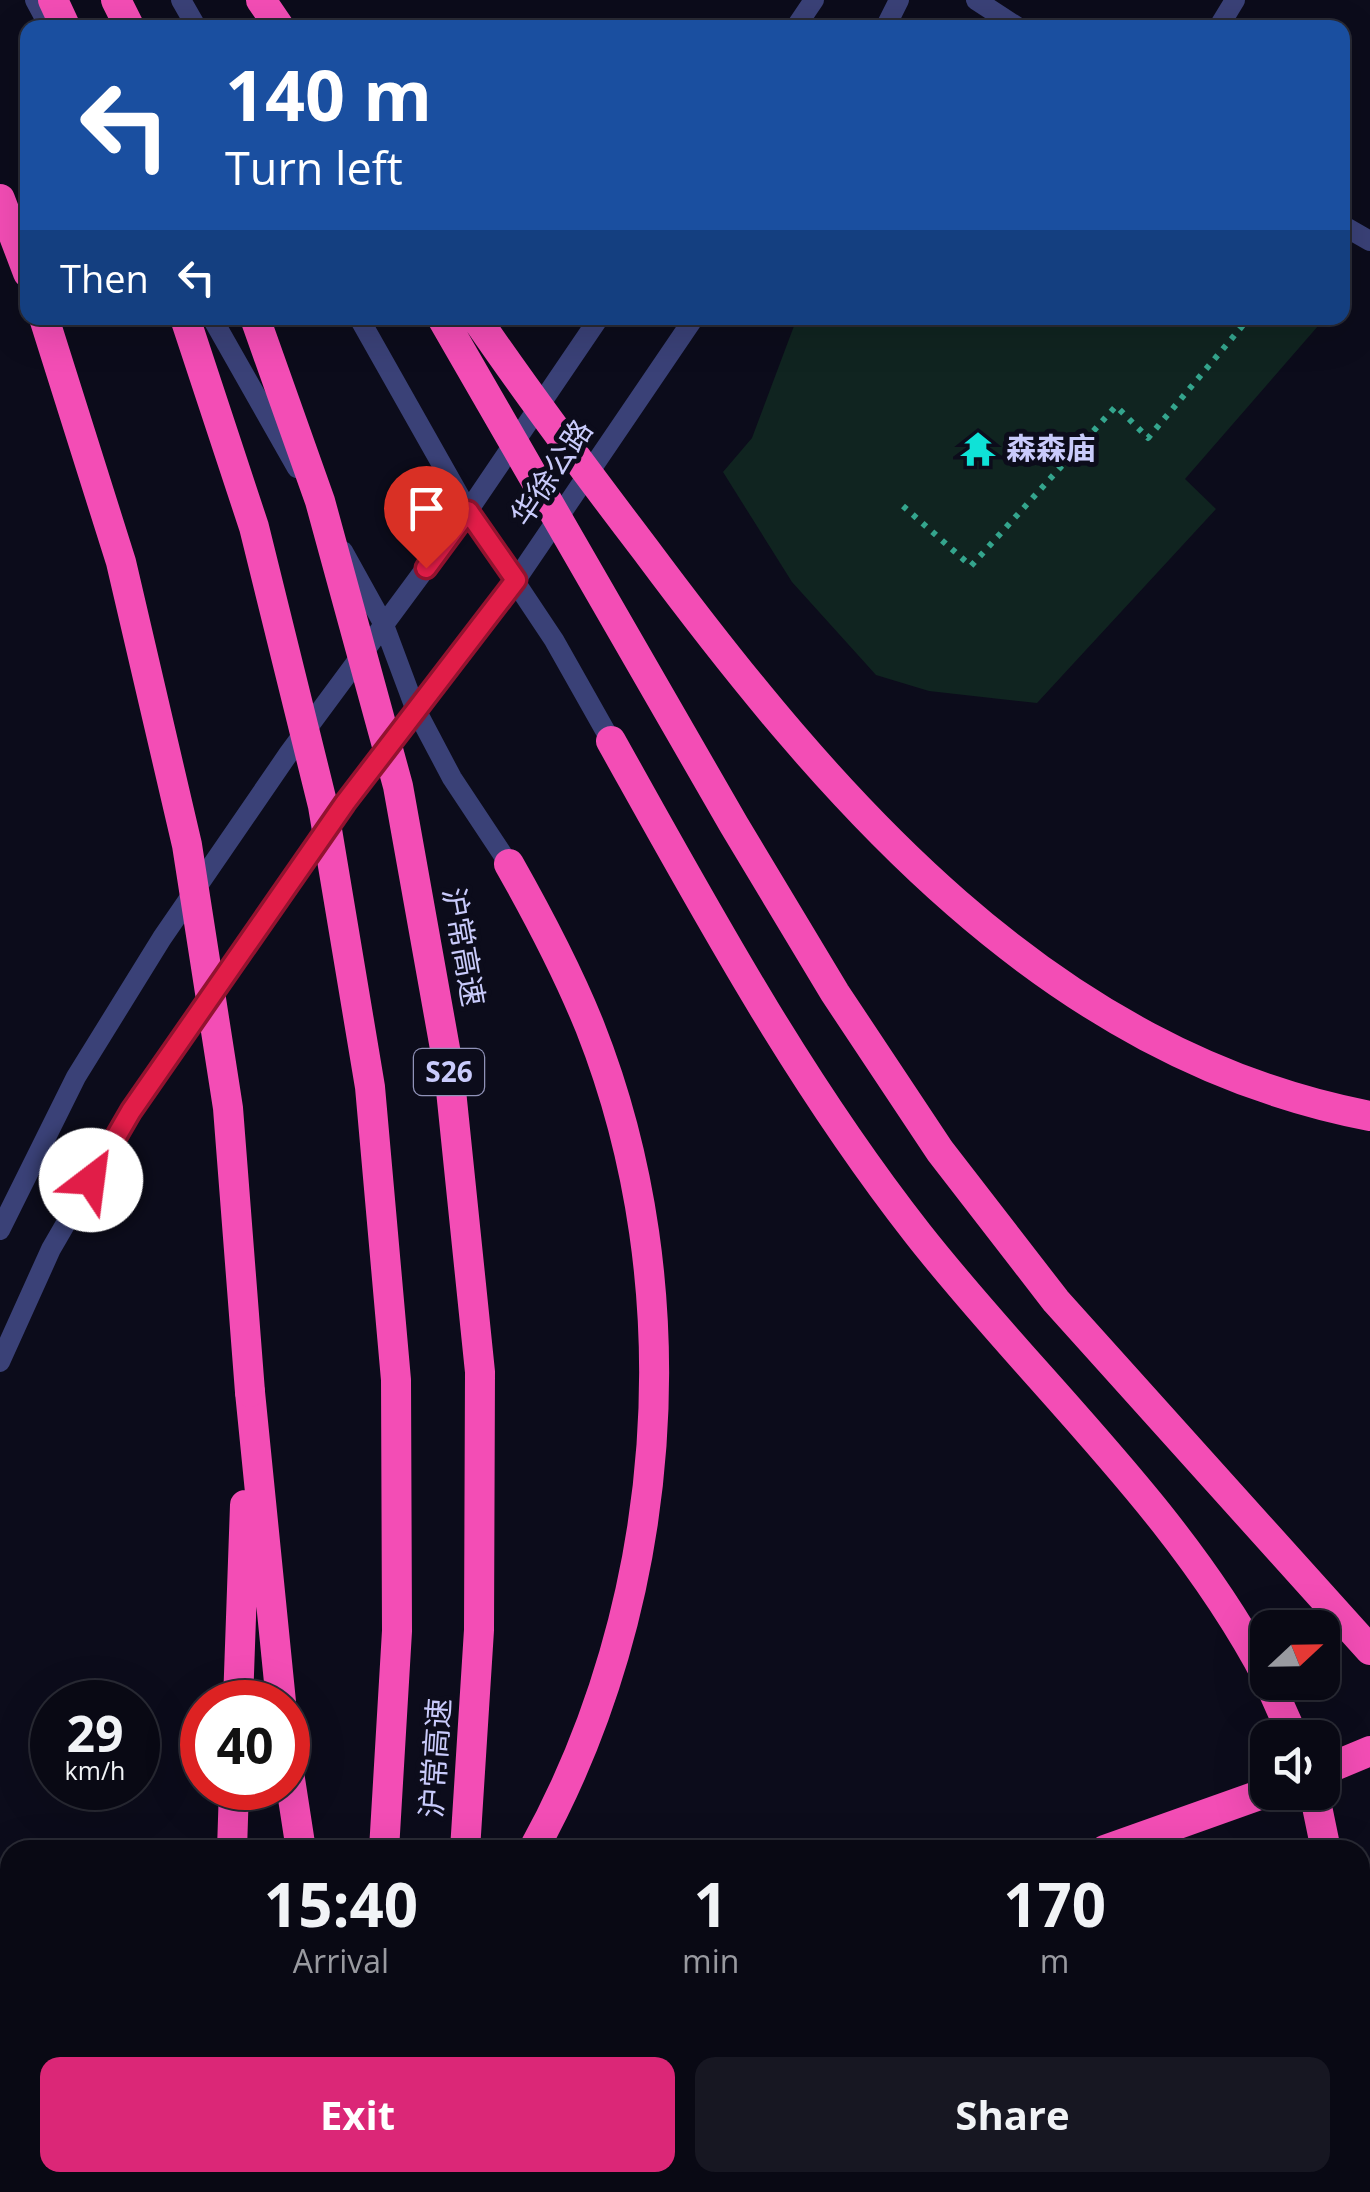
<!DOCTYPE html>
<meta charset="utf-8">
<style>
:root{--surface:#090914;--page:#171722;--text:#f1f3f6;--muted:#999aa0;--line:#292a34;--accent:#db2777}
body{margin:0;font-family:"Open Sans","Noto Sans SC",sans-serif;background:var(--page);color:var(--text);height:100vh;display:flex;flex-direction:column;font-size:38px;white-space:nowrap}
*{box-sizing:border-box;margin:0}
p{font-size:32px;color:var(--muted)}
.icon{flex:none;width:55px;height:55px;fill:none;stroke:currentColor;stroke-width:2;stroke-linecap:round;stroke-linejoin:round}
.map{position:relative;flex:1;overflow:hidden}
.panel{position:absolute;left:0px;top:1840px;width:1370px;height:352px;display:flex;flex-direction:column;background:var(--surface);border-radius:30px 30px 0 0;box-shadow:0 10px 40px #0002,0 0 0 2px var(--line)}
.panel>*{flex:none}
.hud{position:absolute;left:20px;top:20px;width:1330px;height:305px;border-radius:20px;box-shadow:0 10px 40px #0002,0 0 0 2px var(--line);background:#1a4fa0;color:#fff;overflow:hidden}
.needle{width:65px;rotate:68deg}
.tools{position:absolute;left:1250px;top:1610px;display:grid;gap:20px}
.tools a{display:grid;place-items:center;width:90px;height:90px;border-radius:20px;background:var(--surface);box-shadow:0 10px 40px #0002,0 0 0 2px var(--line);font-size:50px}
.speed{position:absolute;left:30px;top:1680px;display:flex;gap:20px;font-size:50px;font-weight:700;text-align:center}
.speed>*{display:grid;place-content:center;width:130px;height:130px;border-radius:50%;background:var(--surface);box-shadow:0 10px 40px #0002,0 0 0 2px var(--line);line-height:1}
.speed small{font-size:25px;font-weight:400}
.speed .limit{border:15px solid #d22;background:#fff;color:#111}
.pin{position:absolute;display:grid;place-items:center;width:85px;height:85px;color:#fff;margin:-102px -42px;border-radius:50% 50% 50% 0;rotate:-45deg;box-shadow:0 0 10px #0007}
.pin .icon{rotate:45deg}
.me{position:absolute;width:110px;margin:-55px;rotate:30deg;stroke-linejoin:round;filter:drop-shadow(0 0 8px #0008)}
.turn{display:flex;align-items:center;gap:35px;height:210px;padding:0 40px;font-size:45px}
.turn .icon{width:130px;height:130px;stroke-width:2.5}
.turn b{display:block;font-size:70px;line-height:85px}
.then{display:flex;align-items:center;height:95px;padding:0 40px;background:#0003;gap:20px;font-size:38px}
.eta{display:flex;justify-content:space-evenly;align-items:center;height:170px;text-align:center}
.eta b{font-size:60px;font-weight:700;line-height:70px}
.cta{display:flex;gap:20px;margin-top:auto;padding:20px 40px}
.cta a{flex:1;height:115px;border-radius:20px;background:var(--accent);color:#fff;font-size:40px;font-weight:700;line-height:115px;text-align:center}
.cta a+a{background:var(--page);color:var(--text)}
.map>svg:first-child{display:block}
.green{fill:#102420}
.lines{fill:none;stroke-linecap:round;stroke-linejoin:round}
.path{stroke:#34a58d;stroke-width:6;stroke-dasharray:5 8;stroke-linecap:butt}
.minor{stroke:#3a4177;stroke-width:20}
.tertiary{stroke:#3a4177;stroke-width:20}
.motorway{stroke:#f34db5;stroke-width:30}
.motorway-bridge{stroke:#f34db5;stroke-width:30}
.route-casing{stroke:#92132f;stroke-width:25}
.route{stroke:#e11d48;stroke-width:18}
.labels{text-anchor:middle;stroke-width:10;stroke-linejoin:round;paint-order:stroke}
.shield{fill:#0c0c1b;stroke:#9092b8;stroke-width:2.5}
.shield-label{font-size:28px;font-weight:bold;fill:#c9cbfb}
.poi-label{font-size:30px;font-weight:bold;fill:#c9cbfb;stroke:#0c0c1b;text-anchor:start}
.street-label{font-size:30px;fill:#c9cbfb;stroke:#0c0c1b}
</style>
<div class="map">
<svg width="1370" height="2192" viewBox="0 0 1370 2192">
<rect width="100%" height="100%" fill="#0c0c1b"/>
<path class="green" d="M797,318H1325L1185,479L1216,509L1037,703L929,691L876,675L792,582L723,472L752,438Z"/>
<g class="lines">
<path class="path" d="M903,506L971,566L1116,406L1148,438L1249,318"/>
<path class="minor" d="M1218,28L1235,0"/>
<path class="tertiary" d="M35,0L50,28
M181,0L197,28
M976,0L1019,28
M795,28L814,0
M885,28L899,0
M1342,225L1370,241
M212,318L297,468
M359,318L468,511L554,640L611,741
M343,551L384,625L415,708L452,778L509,864
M0,1230L76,1077L162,938L289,753L468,511L599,318
M0,1362L51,1249L131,1111L345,803L516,580L694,318"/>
<path class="motorway" d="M53,0L66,28
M116,0L130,28
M261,0L280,28
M0,199L28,273
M611,741C706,911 798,1081 918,1234C1035,1383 1180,1510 1268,1679
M509,864C539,917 567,970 590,1027C694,1290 669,1605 533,1850
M250,1392L281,1702
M1269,1682L1294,1738
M238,1702L245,1505
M288,1766L301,1850
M1322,1771L1370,1751
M1314,1792L1326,1850
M232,1850L234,1788
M1105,1850L1268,1792
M231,2182L232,2192
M273,2192L281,2182
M338,2192L340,2182
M415,2192L417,2182
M461,2192L472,2182
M1304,2192L1307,2182"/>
<path class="motorway-bridge" d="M44,318L121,562L187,845L228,1108L250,1392
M185,318L254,527L323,806L370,1087L396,1380L397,1631L384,1850
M255,318L320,501L398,786L449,1071L480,1372L479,1630L465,1850
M442,318L734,825L835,993L940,1151L1056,1301L1370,1650
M476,318C530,397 587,473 645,549C831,799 1048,1054 1370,1116"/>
</g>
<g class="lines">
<defs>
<path id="route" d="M91,1180L131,1111L345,803L516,580L468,511L426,568"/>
</defs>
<use href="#route" class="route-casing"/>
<use href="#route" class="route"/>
</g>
<defs>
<symbol id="temple-bare" viewBox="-9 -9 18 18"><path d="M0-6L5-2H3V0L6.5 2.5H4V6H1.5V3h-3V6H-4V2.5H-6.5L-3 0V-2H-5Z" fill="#0fe2d7" stroke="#0c0c1b" stroke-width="2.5" paint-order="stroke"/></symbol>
</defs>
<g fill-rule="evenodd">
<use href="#temple-bare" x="953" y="424" width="50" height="50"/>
</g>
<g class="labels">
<rect class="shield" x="414" y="1049" width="70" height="46" rx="8"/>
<g class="shield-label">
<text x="449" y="1082">S26</text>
</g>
<g class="poi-label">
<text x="1006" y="459">森森庙</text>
</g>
<g class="street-label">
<text transform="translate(552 473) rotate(-56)" y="10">华徐公路</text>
<text transform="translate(463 947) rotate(80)" y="10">沪常高速</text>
<text transform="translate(436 1758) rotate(-86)" y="10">沪常高速</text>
</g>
</g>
</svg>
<div class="tools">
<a><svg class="needle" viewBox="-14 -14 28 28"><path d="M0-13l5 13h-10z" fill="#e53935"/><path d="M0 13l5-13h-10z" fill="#999aa0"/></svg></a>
<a><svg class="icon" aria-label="sound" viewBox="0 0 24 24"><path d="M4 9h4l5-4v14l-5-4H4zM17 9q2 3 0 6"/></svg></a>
</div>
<div class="speed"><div>29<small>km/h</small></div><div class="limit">40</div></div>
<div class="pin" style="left:426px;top:568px;background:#d93025"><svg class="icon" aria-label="arrive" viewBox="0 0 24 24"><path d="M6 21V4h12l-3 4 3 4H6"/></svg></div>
<svg class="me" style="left:91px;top:1180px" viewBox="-20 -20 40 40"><circle r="19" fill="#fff"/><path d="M0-13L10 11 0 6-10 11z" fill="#e11d48"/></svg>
<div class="hud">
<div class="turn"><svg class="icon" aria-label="left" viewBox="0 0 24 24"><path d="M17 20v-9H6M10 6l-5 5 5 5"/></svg><div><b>140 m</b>Turn left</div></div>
<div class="then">Then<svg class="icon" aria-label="left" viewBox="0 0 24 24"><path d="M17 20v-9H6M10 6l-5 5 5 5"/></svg></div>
</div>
<section class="panel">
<div class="eta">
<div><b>15:40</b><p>Arrival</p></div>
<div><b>1</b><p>min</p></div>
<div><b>170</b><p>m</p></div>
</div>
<div class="cta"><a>Exit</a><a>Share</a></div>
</section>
</div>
